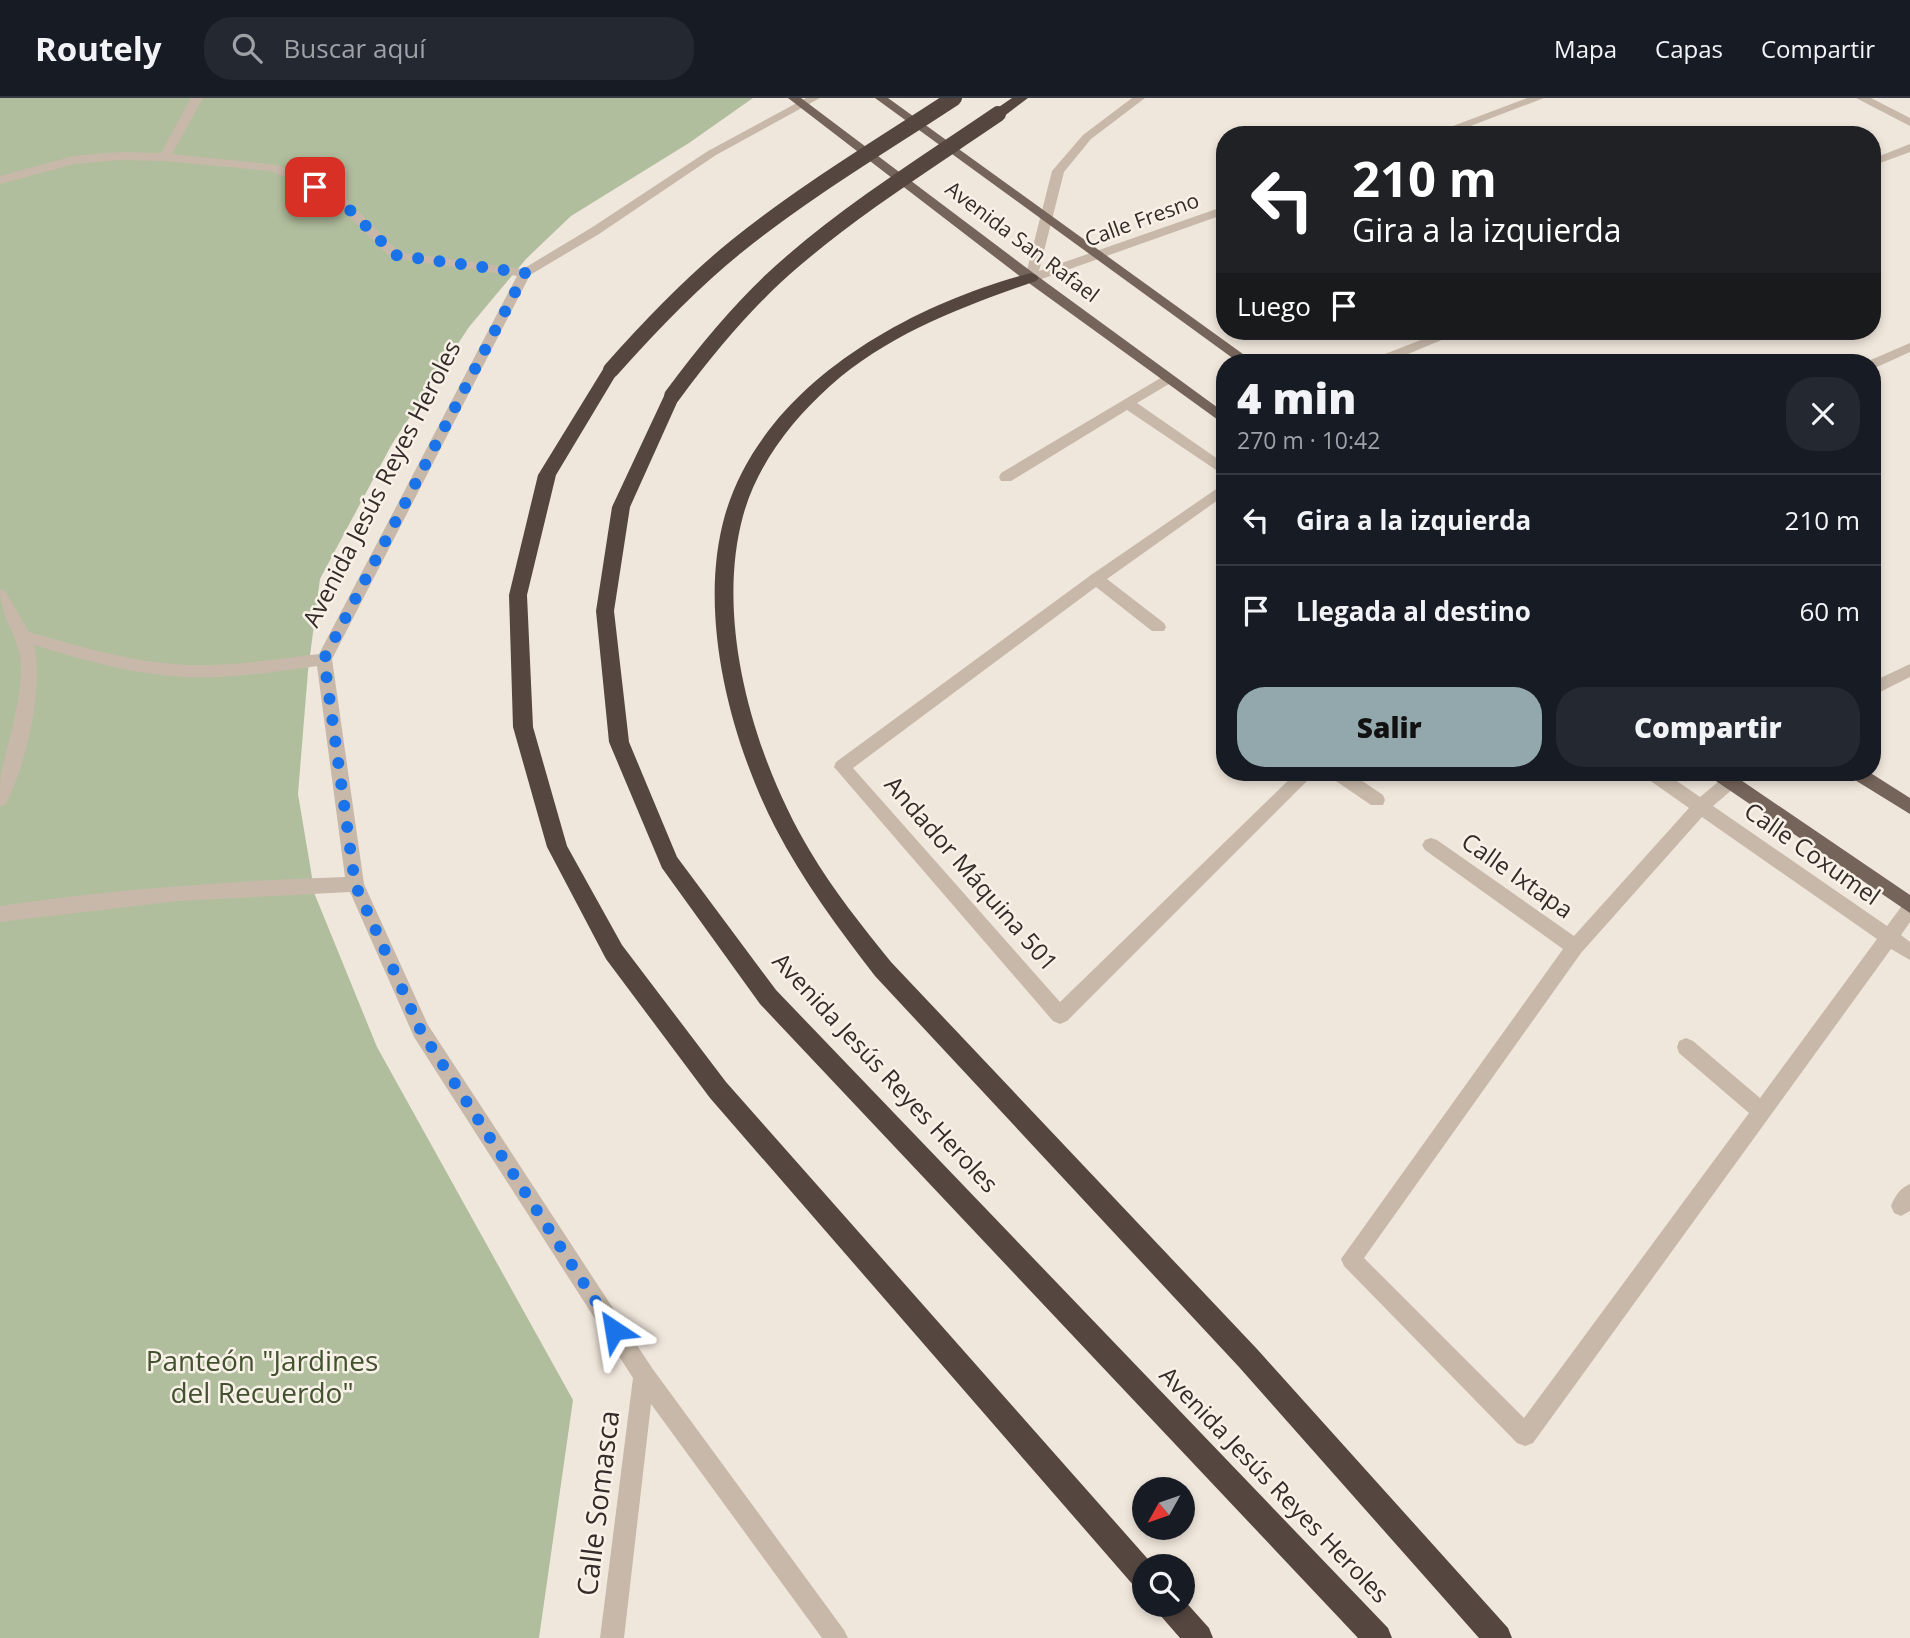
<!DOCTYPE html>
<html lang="es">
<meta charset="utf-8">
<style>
:root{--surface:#171b24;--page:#242831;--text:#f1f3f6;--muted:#9ea1a6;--line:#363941;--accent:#93a8ad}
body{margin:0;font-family:"Open Sans",sans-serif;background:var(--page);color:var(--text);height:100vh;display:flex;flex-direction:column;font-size:26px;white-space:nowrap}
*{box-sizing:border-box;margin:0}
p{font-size:23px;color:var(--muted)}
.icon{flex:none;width:38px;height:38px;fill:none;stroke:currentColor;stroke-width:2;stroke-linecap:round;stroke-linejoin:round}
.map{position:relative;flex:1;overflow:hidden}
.details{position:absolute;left:1216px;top:256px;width:665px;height:427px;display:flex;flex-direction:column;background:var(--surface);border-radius:28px;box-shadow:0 4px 10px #0003}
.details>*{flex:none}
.banner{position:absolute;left:1216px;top:28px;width:665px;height:214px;border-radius:28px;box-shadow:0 4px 10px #0003;background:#202124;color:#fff;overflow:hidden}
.needle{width:46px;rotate:230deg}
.tools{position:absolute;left:1132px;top:1379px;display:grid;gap:14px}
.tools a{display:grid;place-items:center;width:63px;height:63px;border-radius:50%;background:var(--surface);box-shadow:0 4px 10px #0003;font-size:35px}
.pin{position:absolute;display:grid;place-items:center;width:60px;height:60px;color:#fff;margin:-30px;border-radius:14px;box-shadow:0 4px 10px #0006}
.me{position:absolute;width:77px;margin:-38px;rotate:327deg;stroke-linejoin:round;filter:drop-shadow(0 0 5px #0008)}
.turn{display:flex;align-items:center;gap:24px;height:147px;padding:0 21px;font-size:32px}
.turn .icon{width:91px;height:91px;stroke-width:2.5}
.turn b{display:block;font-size:49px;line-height:60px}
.then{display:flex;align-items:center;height:66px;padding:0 21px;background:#0003;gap:14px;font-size:26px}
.round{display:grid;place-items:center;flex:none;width:74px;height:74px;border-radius:28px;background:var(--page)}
.summary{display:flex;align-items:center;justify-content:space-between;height:119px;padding:0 21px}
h1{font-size:42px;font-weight:800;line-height:52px}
.cta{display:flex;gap:14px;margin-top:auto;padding:14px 21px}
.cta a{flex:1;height:80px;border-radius:28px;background:var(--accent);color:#111;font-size:28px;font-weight:800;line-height:80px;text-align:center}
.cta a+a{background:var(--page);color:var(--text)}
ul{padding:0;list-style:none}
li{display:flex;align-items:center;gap:21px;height:91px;padding:0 21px;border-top:2px solid var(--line)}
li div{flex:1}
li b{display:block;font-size:26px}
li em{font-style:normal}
header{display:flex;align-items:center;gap:42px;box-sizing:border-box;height:98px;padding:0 35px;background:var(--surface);border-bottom:2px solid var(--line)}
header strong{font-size:33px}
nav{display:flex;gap:38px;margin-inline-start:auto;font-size:24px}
.search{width:490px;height:63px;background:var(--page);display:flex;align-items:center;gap:18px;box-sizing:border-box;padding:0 24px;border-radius:28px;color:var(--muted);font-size:26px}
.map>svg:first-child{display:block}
.green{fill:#b1be9d}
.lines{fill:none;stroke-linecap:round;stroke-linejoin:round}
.minor{fill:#c7b8a9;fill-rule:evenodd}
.major{fill:#75645a;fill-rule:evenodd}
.highway{fill:#554740;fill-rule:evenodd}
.highway-bridge{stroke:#554740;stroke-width:16}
.route{stroke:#1a73e8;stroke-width:12;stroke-dasharray:0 21.6}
.labels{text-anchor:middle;stroke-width:5;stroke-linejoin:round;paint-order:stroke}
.far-street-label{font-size:21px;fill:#342c28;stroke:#f8f1e8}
.street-label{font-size:24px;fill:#342c28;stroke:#f8f1e8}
.near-park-label{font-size:28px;fill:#42512e;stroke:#f8f1e8}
.near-street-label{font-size:28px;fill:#342c28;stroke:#f8f1e8}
</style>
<header>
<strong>Routely</strong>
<div class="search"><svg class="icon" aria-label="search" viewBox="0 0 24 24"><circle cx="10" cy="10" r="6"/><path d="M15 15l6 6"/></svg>Buscar aquí</div>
<nav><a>Mapa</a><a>Capas</a><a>Compartir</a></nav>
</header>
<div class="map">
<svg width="1910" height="1540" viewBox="0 0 1910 1540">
<rect width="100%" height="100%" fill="#f0e7dc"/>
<path class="green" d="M0,0H753L689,45L571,118L526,161L469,229L392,346L320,481L308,573L298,696L315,797L377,949L573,1302L539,1540H0Z"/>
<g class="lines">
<path class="minor" d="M191,0H203L172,56L277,67L340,95L399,154L523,171L591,130L708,53L806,0H820L716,57L599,136L530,177L332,561L364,786L428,927L652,1270L844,1532L848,1540H822L651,1306L624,1540H600L633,1280L414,939L350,794L177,803L0,824V808C115,791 230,783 345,779L317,568C274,574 231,581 187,579C135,577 84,562 34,547C44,591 26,666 6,706L0,708C0,698 0,686 1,675C9,640 21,605 21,569C20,537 0,521 0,491L5,493L29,534C80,549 132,564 186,567C230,569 275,561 319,556L517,178L391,160L332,101L271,73L165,63L120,62L75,66L0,86V78L74,58L120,54L161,55Z
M1132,0H1145L1091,41L1064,74L1039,173L1225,108V116L1036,183H1026L1025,180L1052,73L1083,37Z
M1527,0H1544L1447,37H1429Z
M1856,0H1871L1910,20V28Z
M1910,46V54L1872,68V61Z
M1444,233H1463L1389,264H1370L1372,261Z
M1910,245V254L1877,269L1872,270V264H1866Z
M1169,275L1176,280L1174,283L1137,305L1225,366V378L1127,312L1011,383H1001L999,379L1001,375Z
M1225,385V397L1107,481L1164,525L1166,529L1164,533H1152L1096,489L853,670L1060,904L1297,674H1316L1067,923L1060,926L1053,923L834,669L836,664L1091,477Z
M1910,566V579L1872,598V584Z
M1328,674H1349L1383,697L1385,702L1383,707H1371L1330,679Z
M1643,674H1664L1700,699L1730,674H1749L1747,679L1713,708L1887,828L1904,805L1910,802V824L1901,837L1910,844V862L1891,851L1533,1345L1525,1348L1517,1345L1344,1168L1341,1161L1563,851L1425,752L1422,747L1425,742L1431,740L1437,742L1574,838L1689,710L1645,679ZM1702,719L1877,841L1760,1000L1693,943L1686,940L1679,943L1677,949L1679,955L1749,1015L1524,1320L1364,1160L1581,855Z
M1910,1086V1113L1901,1118L1894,1115L1891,1108C1895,1098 1900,1090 1910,1086Z"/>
<path class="major" d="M788,0H801L1036,177L1225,315V327L1026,183Z
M875,0H888L1254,264H1238Z
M1708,674H1729L1910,797V815L1710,679Z
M1848,674H1869L1910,700V716L1850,679Z"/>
<path class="highway" d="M1012,0H1028L1003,19H993V13Z
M1031,175L1036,177L1039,180L1036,183C964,208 888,236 830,288C791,323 757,367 743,418C714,525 755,661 810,753C833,792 862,828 891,864L1257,1251L1508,1530L1512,1540H1479L1239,1269L875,878C838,830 803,783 775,729C730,641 697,515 725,417C763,287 908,207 1031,175Z
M611,267L619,272L556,377L527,497L533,629L567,748L622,847L726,984L1154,1468H1144V1492L1134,1488L710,1000L606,861L547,749L513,629L509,497L538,377L605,268Z
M672,292L680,298L630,409L614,513L629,644L677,759L776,892L1388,1530L1392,1540H1358L760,906L662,770L609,644L596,513L612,409L664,298Z
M1183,1501L1209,1530L1213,1540H1180L1160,1517L1156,1507H1183Z"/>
<path class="highway-bridge" d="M611,272C650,228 691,185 737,148C805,93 881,48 954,0
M672,298C708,249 747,202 793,163C857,108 929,63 998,16"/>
</g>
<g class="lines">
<path class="route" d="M315,89L336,98L395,157L525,175L324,561L355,786L421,933L614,1232"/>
</g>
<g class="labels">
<g class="far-street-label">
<text transform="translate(1142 122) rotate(-20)" y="7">Calle Fresno</text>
<text transform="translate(1022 144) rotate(37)" y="7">Avenida San Rafael</text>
</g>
<g class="street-label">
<text transform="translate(382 386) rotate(-63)" y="8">Avenida Jesús Reyes Heroles</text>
<text transform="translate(1812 756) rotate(35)" y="8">Calle Coxumel</text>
<text transform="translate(971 776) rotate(49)" y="8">Andador Máquina 501</text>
<text transform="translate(1517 778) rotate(35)" y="8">Calle Ixtapa</text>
<text transform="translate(885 975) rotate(47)" y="8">Avenida Jesús Reyes Heroles</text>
<text transform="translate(1274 1387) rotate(46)" y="8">Avenida Jesús Reyes Heroles</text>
</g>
<g class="near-park-label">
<text x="262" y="1273">Panteón "Jardines<tspan x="262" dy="32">del Recuerdo"</tspan></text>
</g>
<g class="near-street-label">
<text transform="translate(598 1405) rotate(-83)" y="10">Calle Somasca</text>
</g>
</g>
</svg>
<div class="tools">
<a><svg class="needle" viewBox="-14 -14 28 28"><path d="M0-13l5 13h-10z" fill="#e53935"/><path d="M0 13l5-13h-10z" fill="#9ea1a6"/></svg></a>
<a><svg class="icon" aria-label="search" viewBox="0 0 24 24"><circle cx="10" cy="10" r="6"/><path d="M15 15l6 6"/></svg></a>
</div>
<div class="pin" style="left:315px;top:89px;background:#d93025"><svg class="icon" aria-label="arrive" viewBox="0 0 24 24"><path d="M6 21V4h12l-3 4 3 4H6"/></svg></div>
<svg class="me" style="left:614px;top:1232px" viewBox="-20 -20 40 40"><path d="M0-17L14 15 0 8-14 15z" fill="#1a73e8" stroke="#fff" stroke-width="4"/></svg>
<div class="banner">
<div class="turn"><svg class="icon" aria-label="left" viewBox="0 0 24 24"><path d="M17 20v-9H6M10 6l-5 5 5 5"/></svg><div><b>210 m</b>Gira a la izquierda</div></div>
<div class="then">Luego<svg class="icon" aria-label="arrive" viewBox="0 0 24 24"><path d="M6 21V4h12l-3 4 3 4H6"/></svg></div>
</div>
<section class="details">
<div class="summary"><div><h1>4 min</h1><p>270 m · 10:42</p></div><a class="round"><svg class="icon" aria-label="close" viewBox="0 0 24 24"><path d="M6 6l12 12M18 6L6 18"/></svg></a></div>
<ul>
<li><svg class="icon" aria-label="left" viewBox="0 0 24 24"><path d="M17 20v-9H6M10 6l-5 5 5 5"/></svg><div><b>Gira a la izquierda</b></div><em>210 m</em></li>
<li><svg class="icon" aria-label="arrive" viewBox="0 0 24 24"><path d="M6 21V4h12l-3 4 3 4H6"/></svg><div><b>Llegada al destino</b></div><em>60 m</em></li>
</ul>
<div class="cta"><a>Salir</a><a>Compartir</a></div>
</section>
</div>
